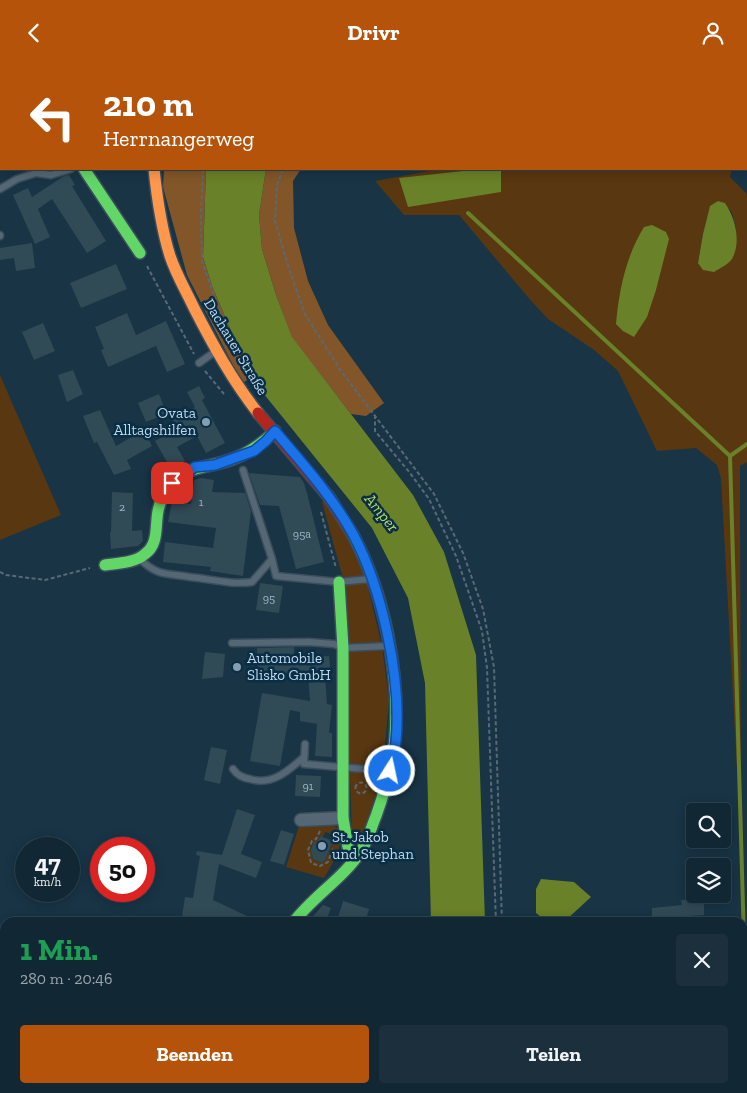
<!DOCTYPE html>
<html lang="de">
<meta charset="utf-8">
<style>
:root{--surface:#122734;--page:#1b2f3c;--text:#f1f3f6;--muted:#9ca5ac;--line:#31444f;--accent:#b45309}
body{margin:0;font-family:"Zilla Slab",serif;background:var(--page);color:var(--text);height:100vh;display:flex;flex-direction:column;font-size:19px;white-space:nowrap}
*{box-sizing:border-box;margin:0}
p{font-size:16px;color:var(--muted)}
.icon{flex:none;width:28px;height:28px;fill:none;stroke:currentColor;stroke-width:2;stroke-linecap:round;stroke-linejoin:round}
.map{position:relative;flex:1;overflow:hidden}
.side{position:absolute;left:0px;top:852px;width:748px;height:176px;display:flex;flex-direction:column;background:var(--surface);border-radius:15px 15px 0 0;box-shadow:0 2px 12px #0003,0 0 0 1px var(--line)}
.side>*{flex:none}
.banner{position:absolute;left:0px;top:0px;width:748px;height:105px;box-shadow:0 2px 12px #0003,0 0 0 1px var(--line);background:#b45309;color:#fff;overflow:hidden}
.tools{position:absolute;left:686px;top:738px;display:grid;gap:10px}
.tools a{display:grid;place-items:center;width:45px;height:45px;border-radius:5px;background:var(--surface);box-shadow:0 2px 12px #0003,0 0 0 1px var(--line);font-size:25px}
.speed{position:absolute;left:15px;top:772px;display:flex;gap:10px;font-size:25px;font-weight:700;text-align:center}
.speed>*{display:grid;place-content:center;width:65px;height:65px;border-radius:50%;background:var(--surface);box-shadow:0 2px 12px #0003,0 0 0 1px var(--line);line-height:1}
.speed small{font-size:12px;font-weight:400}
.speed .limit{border:8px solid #d22;background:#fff;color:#111}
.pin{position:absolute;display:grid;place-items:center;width:42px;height:42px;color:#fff;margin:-21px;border-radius:10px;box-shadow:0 2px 8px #0006}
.me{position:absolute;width:55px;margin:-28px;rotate:10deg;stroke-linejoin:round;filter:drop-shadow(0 0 4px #0008)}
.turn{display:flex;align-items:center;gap:18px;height:105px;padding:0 20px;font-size:22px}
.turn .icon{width:65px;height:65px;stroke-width:2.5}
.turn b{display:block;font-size:35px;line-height:42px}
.round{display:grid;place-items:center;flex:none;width:52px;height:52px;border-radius:5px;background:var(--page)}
.headline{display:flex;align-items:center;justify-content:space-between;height:85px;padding:0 20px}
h1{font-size:30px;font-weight:800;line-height:38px;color:#1e9e55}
.action{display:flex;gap:10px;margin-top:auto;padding:10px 20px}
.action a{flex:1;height:58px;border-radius:5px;background:var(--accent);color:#fff;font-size:20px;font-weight:800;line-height:58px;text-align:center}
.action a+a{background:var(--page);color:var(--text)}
header{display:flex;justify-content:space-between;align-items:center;height:65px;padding:0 20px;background:var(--accent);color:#fff;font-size:22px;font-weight:800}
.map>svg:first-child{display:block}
.green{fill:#593710;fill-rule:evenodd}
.forest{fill:#825628}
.water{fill:#698128}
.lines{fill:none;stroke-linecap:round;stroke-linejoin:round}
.stream{stroke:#698128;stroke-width:4}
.building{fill:#304a56}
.lane-casing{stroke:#3b4e5c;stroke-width:9}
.street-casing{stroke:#3b4e5c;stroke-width:15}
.fast-casing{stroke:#3b4e5c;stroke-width:14}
.slow-casing{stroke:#3b4e5c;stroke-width:14}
.jam-casing{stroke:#3b4e5c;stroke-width:14}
.path{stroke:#596a76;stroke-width:2;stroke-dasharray:4 2.5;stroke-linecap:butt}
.lane{stroke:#556775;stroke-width:6}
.street{stroke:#556775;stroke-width:12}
.fast{stroke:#63d668;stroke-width:11}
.slow{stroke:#ff974d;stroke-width:11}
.jam{stroke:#b3261e;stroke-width:11}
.route-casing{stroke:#114b97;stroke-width:12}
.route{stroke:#1a73e8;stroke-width:9}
.poi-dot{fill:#859fb2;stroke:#092e46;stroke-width:2}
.labels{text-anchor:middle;stroke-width:5;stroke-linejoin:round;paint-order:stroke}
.number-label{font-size:12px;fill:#9cb4c6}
.street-label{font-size:15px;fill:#c0d8ec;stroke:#092e46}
.poi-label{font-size:15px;fill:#c0d8ec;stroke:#092e46;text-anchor:start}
.water-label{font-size:16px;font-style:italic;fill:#bcdd60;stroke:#092e46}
</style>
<header><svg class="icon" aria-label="back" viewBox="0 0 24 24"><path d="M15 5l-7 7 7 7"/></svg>Drivr<svg class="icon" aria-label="person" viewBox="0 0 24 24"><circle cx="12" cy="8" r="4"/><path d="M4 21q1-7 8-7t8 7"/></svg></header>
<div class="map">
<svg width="747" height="1028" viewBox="0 0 747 1028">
<rect width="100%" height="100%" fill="#183445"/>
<path class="green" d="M441,104H732L730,112L747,129V397L740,401L741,776L721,414L717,400L696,383L657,386L618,306L594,285L548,254L532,237L459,150H404L375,116ZM718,136L725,138L732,148L736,164L698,198L703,169L710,142Z
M0,310L61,450L0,475Z
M323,435L348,472L366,514L382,581L389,635L383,705L366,761L355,776L352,775L344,517L322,437Z
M300,758C310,758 327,756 336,762C350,772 330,803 324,813L286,802ZM325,767L332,769L330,775L333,777L325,795L322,798L313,794L312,790L313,786L310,784L314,777L317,778L320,771L323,772Z"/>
<path class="forest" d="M164,104H206L203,192L212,221L251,313L242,318L187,210L163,122Z
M266,104H301L293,116L294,163L308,216L328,260L384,338L366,351L351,349L292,273L276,230L262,184L259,150Z"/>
<path class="water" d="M206,104H266L259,150L262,184L276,230L292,272L413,430L444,487L476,590L485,857H431L425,618L408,533L372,463L251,313L212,221L203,192Z
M482,104H501V127L408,142L399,113Z
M718,136L725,138C735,152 741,176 733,192C730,199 720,203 714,207L703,205L698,198L703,169L710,141Z
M652,160L666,167L669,174L656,225L647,252L634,272L623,266L616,259C619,225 626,191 644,162Z
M730,794L732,811L726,818H723L722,801H705V796Z
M541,814L574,817L591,832L566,855H545L536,848V824Z"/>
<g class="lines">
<path class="stream" d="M468,148L730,391
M747,379L730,391L744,876L747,875"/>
</g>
<path class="building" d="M69,110L75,120L72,121L106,176L87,188L52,134L38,144L50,172L35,179L13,130L28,123L32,132L64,111Z
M32,178L35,203L16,206L14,193L0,195V183Z
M116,199L127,224L81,243L70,218Z
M127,248L136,270L166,256L185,299L167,307L156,281L108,302L101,285L104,284L95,262Z
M43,258L55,286L34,295L22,267Z
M73,305L83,329L67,337L58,310Z
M199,321L205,333L202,335L225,378L206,388L197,371L177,382L185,396L171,404L155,376L177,364L172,354L195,342L187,327Z
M159,329L167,349L146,357L138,338Z
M100,345L116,381L144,365L152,381L127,395L131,404L114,410L97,377L94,378L83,351Z
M249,408L300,412L304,418L307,428L324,497L296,504L279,441L260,440Z
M201,413L214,415L212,427L245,428V427L251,446L243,511L210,506L211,502L163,497L165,477L213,483L216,463L168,457L172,436L191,439L194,415Z
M112,427L133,428L132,466L142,465L143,476L138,481L111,484L110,467H111Z
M260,518L283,521L279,548L256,545Z
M294,582V593L329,591L331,610L325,611L327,639L332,640L329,668H332V692L315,691L317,659L300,656V647L290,645L280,701L250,696L262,628L310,636L308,607L258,610L257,583Z
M205,587L225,589L223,612L202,614Z
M211,682L227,685L220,719L204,715Z
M296,710L321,711L320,732L295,731Z
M237,744L255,750L241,789L262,797L256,813L219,799L213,835L262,858H181L185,832L193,833L200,791L196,790L197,786L222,790Z
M281,765L294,769L284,800L270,796Z
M320,771L333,776L325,795L322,798L313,794L311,784L314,776L317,778Z
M704,834V850L688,851V857L652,858V843L682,840L681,835Z
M343,836L369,844L365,858H351L338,853Z
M323,840L331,843L325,858H307Z"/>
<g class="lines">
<defs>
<path id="lane" d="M0,124L17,114L36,108L51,110L71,104
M0,170V171
M199,298L216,286
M243,405L272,494L276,511L339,517L370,514
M140,494C146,500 151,504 159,507C168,510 180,510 190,512C211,514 231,520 252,517L272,494
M232,578L309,577L334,579L343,583L388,581
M305,679L304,699L387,706
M233,704C237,710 243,713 250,714C272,721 288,706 304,692
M509,1024V1028"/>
<path id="street" d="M49,0V1
M0,40H1
M301,755L343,753"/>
<path id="fast" d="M156,0V1
M84,104L140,188
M105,500C118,498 135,498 145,489C159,479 155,461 158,446C160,435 166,425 174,416C187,402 209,402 227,396C246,390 261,380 275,366
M339,517L343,583V753L348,782L356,792
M293,858C313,831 343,814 361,786C368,775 371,763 376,751C385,726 392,700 395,673C400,608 384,528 353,470"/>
<path id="slow" d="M154,104C157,133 161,162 170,191C176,209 186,226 194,243C213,280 232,315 258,348
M220,1024V1028"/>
<path id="jam" d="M258,348L329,432L353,470"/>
</defs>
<use href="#lane" class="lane-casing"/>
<use href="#street" class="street-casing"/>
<use href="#fast" class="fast-casing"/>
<use href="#slow" class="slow-casing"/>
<use href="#jam" class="jam-casing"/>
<path class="path" d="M524,0L525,1
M237,1L238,0
M344,1L346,0
M654,1L655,0
M203,104L201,153L202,196L222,253L219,259
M283,104L277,120L275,156L289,204L305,249L341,306L434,429L463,488L483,544L494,602L502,858
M147,201L194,289
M205,306L224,329
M375,350V366L410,408L429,434L456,491L482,566L487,603L496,858
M321,447L336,503
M0,507L6,510L45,515L90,503
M355.5 723a5.5 5.5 0 1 1 11 0a5.5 5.5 0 1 1-11 0Z
M320,766L316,774L312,776L308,785L311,798L320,801L328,797L333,783"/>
<use href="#lane" class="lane"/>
<use href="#street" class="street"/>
<use href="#fast" class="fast"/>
<use href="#slow" class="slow"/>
<use href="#jam" class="jam"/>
</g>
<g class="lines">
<defs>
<path id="route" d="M172,418L195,402L215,400L254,386L266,376L275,366C303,399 332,431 353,469C382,523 402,615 396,676C395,686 392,696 390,706"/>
</defs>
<use href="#route" class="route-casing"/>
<use href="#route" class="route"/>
</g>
<g class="poi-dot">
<circle cx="206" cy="357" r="5"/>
<circle cx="237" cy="602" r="5"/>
<circle cx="322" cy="781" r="5"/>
</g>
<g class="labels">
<g class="number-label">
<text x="201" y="441">1</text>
<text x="122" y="446">2</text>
<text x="302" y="473">95a</text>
<text x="269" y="537">95</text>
<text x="308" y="725">91</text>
</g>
<g class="street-label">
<text transform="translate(236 282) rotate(59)" y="5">Dachauer Straße</text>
</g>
<g class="poi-label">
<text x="196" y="353" text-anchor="end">Ovata<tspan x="196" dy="17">Alltagshilfen</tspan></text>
<text x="247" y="598">Automobile<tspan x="247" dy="17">Slisko GmbH</tspan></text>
<text x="332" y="777">St. Jakob<tspan x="332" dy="17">und Stephan</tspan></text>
</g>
<g class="water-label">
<text transform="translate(382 447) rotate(51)" y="6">Amper</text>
</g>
</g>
</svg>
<div class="tools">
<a><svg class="icon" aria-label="search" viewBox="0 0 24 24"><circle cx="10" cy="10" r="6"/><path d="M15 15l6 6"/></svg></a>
<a><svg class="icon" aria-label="layers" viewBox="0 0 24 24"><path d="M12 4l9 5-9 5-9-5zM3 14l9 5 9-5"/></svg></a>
</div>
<div class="speed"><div>47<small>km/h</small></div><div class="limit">50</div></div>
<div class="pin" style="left:172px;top:418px;background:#d93025"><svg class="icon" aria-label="arrive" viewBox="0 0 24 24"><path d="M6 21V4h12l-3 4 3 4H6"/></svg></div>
<svg class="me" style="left:390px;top:706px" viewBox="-20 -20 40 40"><circle r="17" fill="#1a73e8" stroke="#fff" stroke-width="3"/><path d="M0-11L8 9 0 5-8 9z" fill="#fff"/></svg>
<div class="banner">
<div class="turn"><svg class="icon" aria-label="left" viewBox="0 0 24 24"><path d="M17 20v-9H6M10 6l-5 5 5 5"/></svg><div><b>210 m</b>Herrnangerweg</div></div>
</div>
<section class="side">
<div class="headline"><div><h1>1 Min.</h1><p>280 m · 20:46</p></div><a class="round"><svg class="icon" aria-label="close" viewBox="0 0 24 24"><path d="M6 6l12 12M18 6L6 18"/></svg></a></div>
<div class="action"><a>Beenden</a><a>Teilen</a></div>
</section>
</div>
